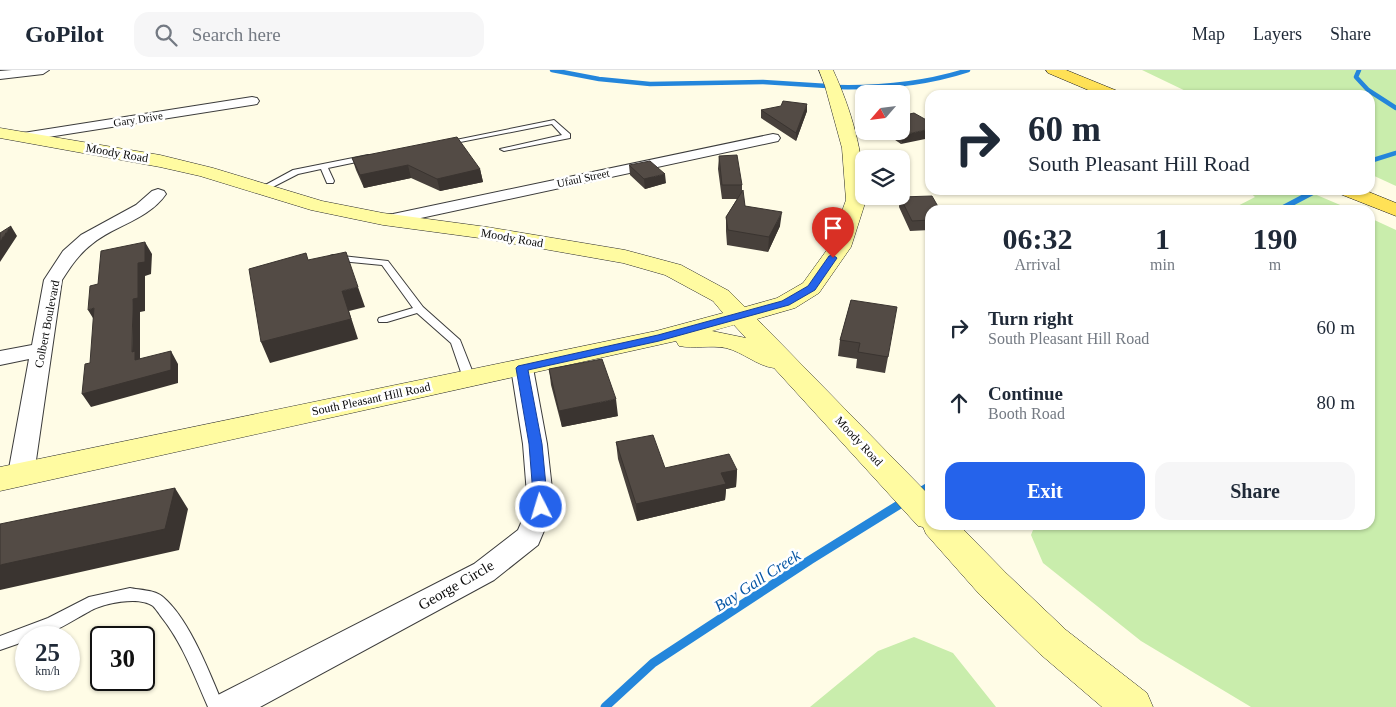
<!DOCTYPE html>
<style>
:root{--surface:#fff;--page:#f6f6f7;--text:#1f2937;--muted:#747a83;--line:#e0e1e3;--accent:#2563eb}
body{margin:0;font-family:"Times New Roman",serif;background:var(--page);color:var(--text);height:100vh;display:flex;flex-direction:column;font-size:19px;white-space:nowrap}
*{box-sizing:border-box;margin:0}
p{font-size:16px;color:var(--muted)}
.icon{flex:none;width:28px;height:28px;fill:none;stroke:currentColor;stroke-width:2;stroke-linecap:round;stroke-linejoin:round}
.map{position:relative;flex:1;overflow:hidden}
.details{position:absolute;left:925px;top:135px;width:450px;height:325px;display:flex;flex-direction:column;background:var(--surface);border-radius:15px;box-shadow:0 1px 4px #0004}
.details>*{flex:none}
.guide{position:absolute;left:925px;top:20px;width:450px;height:105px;border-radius:15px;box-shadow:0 1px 4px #0004;background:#fff;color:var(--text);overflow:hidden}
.needle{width:32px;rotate:242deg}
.fabs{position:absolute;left:855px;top:15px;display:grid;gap:10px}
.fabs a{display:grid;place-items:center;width:55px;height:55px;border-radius:10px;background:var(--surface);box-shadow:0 1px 4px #0004;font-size:25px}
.speed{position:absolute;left:15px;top:556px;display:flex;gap:10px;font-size:25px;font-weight:700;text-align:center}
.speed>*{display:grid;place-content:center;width:65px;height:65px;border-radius:50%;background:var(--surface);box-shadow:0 1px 4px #0004;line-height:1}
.speed small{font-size:12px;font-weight:400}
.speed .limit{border:2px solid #111;border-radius:8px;background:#fff;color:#111}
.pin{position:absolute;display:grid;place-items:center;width:42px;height:42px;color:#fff;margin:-51px -21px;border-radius:50% 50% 50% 0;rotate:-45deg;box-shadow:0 0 5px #0007}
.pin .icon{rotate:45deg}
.me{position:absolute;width:55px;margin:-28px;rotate:355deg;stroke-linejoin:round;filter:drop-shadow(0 0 4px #0008)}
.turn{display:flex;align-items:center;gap:18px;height:105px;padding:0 20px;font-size:22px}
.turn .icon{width:65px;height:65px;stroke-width:2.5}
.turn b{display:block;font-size:35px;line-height:42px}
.eta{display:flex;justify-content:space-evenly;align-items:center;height:85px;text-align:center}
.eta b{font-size:30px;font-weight:800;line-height:35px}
.button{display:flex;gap:10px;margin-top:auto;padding:10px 20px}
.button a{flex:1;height:58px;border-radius:15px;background:var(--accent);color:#fff;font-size:20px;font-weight:800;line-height:58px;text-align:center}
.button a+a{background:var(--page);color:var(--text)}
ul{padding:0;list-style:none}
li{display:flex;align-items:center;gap:15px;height:75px;padding:0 20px}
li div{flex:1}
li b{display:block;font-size:19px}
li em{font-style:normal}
header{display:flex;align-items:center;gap:30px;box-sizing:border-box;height:70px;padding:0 25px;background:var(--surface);border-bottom:1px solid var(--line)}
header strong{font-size:24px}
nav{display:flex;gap:28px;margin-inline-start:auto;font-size:18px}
.search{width:350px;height:45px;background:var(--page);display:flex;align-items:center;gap:12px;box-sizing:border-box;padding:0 18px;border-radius:15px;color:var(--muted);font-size:19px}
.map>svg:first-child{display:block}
.green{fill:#c9edac}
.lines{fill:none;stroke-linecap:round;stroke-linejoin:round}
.stream-far2{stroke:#2486db;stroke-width:4.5}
.stream-far1{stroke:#2486db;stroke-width:5.5}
.stream{stroke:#2486db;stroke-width:9}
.lane-casing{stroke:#3c3c3c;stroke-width:2}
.street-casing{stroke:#3c3c3c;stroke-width:2}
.secondary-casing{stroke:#2b2b2b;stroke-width:1}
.primary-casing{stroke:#1a1a1a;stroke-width:1}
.lane{fill:#fff;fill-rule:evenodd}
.street{fill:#fff;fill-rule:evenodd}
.secondary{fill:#fffba1;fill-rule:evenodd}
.primary{fill:#ffe156;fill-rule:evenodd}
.wall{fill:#47403b}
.shaded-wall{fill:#3a3430}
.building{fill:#534b45;stroke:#3a3430}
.route{fill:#2563eb;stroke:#184099}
.labels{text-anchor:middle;stroke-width:5;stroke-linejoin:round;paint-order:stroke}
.far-street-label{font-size:11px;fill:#090909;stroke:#fff}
.street-label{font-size:12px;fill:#090909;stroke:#fff}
.near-street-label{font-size:15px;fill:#090909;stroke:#fff}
.near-water-label{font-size:16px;font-style:italic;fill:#0857a5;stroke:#fff}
</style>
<header>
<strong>GoPilot</strong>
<div class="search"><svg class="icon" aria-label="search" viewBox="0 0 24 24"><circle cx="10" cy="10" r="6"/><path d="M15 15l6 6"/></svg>Search here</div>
<nav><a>Map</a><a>Layers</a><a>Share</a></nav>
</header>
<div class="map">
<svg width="1396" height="637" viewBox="0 0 1396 637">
<rect width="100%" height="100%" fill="#fffce6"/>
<path class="green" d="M1142,0H1396V116L1370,104V25H1194Z
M1247,120H1305L1352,140H1230L1255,127Z
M1370,148L1396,160V637H1251L1141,571L1043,493L1031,465L1035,455H1370Z
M914,567L953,583L996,637H810L878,581Z"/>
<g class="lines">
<path class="stream-far2" d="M552,0L599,9L650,14L763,12L827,16
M1359,0L1356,7L1368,20L1396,38
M836,17C881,18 925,14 968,0
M1370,91L1396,83"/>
<path class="stream-far1" d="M1279,140L1317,120"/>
<path class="stream" d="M917,424L930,416
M605,637L653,593L810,490L905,431"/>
<defs>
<path id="lane" d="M554,50L570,64V68L504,81L500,79L562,65L552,54L445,75L441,73Z
M368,85H371V89L328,98L334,111L333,113H327L321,99L298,104L265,121L258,119L293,100Z
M333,185L388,191L423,237L460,270L475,308L473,311L469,312L463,308L451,273L417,243L387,252H379L378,250L379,248L413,238L382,195L330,190V186Z
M130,518C139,520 156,520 163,527C190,550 210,604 224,637H208C194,605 182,572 160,545C158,542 155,538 153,536C139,526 104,533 90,541C71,551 48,568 26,568V571L0,580V566L48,548L89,527Z"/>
<path id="street" d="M12,0H49L43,4L0,9V1Z
M252,27L257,28L259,31L257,34L23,71L18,70L16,67L18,64L23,63Z
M773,64L778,65L780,68L778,71L393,154L387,153L385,149L387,145L393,144Z
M158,119L164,121L166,124C148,150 115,155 92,174C79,184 71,196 62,210L34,404L30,411L21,413L12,411L8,404L29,289L0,295V281L32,275L44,210L63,181L81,165L136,135L152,121Z
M522,291L530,293L533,298L547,374L554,437L538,475L494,510L260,637H212L216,626L474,494L518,460L528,437L523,374L511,298L514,293Z"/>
<path id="secondary" d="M819,0H833C851,39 864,83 864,126H866V130L851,177L819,223L795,238L757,249L930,426V455H959L1006,503L1066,560L1147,623L1153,637H1102L1040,584L980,525L926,464L923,457L918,456L774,298C757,296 743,282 726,278C710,275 694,279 679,276L676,271L0,421V397L656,261L723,243L713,231L665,205L623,193L487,169L383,155L311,140L200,106L160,97L0,68V58L160,85L213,98L322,131L383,143L487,157L625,180L681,195L729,221L745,237L777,228L803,213L829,177L846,130L842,78L825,16ZM734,255L746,268L712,261Z"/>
<path id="primary" d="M1046,0H1066L1120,22L1122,25H1100L1048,3Z
M1337,120H1364L1396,133V146L1340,124Z"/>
</defs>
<use href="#lane" class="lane-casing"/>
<use href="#street" class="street-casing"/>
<use href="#secondary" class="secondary-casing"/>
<use href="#primary" class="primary-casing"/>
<use href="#lane" class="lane"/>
<use href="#street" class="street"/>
<use href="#secondary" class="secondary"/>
<use href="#primary" class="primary"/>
</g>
<path class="wall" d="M761,40L807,41L796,71L761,48Z
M914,43L901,74L882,61H901Z
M719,86L742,115V121L745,136L780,156L768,182L727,175L726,161V147L737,129H722L718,99Z
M352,88L480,99L483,112L440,121L411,108L364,118L356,100Z
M629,95L666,113L645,119L630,105Z
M900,127L930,140V160L910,161L899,137Z
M851,230L888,287L885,303L856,298L857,289L838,286L840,270Z
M549,299L618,346L562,357L551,315Z
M616,372L665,398L737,400L736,417L726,419L725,430L637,451L618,389Z"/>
<path class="shaded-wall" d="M807,34V41L796,71V63Z
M930,59V68L901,74L903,65Z
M408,95L411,108L364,118L360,105Z
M480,99L483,112L440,121L437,109Z
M665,104L666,113L645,119L644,109Z
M782,142L780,156L768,182L769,167Z
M11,156L17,166L0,192V171Z
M145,172L152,184L151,204L145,206V241L140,242V289L143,294L135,290L132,282L133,229L138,193Z
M358,217L365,237L349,241L358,269L270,293L261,272L342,221Z
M94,238L96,253L88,240Z
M171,281L178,294V313L91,337L82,324Z
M616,329L618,346L562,357L559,341Z
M737,400L736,417L726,419L725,430L637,451L636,434L721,403Z
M175,418L188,439L179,480L0,520V495Z"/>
<path class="building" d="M783,31L807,34L796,63L761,40L781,36Z
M914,43L930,52V59L903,65L898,61H901V46Z
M457,67L480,99L437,109L408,95L360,105L352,88Z
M737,85L742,115H722L719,86Z
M650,91L665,104L644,109L629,95Z
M743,120L745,136L782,142L769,167L728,160L726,147Z
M932,126L940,140H930V150L912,151L900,127Z
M11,156L0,171V163Z
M145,172V192L138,193V228L133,229L132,282L135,281V290L171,281V300L82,324L85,294L90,293L94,238L88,240L90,216L98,214L101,181Z
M346,182L358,217L342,221L351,249L261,272L249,199L306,183L308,190Z
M851,230L897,237L888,287L858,282L860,273L840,270Z
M602,289L616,329L559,341L549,299Z
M653,365L665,398L729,384L737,400L721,403L726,414L636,434L616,372Z
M175,418L165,459L0,495V454Z"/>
<path class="route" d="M833,185L837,188L815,220L789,235L659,271L528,300L542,374L548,437L546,441L541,442L536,441L534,437L529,374L516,298L518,296L658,265L782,231L808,216L829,186Z"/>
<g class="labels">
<g class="far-street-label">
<text transform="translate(138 49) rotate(-9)" y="4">Gary Drive</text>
<text transform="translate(583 108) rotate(-12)" y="4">Ufaul Street</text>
</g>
<g class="street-label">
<text transform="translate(117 83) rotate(10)" y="4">Moody Road</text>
<text transform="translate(512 168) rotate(10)" y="4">Moody Road</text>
<text transform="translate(47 254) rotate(-79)" y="4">Colbert Boulevard</text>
<text transform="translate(371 329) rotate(-12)" y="4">South Pleasant Hill Road</text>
<text transform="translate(859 371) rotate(47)" y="4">Moody Road</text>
</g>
<g class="near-street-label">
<text transform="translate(456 515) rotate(-30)" y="5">George Circle</text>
</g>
<g class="near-water-label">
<text transform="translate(757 510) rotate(-33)" y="6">Bay Gall Creek</text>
</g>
</g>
</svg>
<div class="fabs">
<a><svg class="needle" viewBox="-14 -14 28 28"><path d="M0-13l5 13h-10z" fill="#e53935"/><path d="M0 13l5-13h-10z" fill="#747a83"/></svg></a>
<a><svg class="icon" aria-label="layers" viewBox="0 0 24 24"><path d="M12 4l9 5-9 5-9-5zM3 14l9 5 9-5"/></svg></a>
</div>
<div class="speed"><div>25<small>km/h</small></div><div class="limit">30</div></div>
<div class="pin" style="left:833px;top:188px;background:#d93025"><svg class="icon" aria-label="arrive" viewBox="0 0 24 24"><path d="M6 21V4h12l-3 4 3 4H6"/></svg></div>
<svg class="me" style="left:541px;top:437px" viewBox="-20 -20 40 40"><circle r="17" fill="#2563eb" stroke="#fff" stroke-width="3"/><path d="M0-11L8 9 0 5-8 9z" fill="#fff"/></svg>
<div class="guide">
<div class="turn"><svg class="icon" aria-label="right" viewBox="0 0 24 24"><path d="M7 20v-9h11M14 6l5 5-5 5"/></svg><div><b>60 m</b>South Pleasant Hill Road</div></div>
</div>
<section class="details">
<div class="eta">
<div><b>06:32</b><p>Arrival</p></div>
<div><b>1</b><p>min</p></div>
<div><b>190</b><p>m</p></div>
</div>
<ul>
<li><svg class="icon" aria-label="right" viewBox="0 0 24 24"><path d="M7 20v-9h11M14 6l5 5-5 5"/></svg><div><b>Turn right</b><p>South Pleasant Hill Road</p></div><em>60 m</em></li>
<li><svg class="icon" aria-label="ahead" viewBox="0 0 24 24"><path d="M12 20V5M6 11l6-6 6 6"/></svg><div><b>Continue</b><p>Booth Road</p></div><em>80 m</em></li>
</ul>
<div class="button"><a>Exit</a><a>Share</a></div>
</section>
</div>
